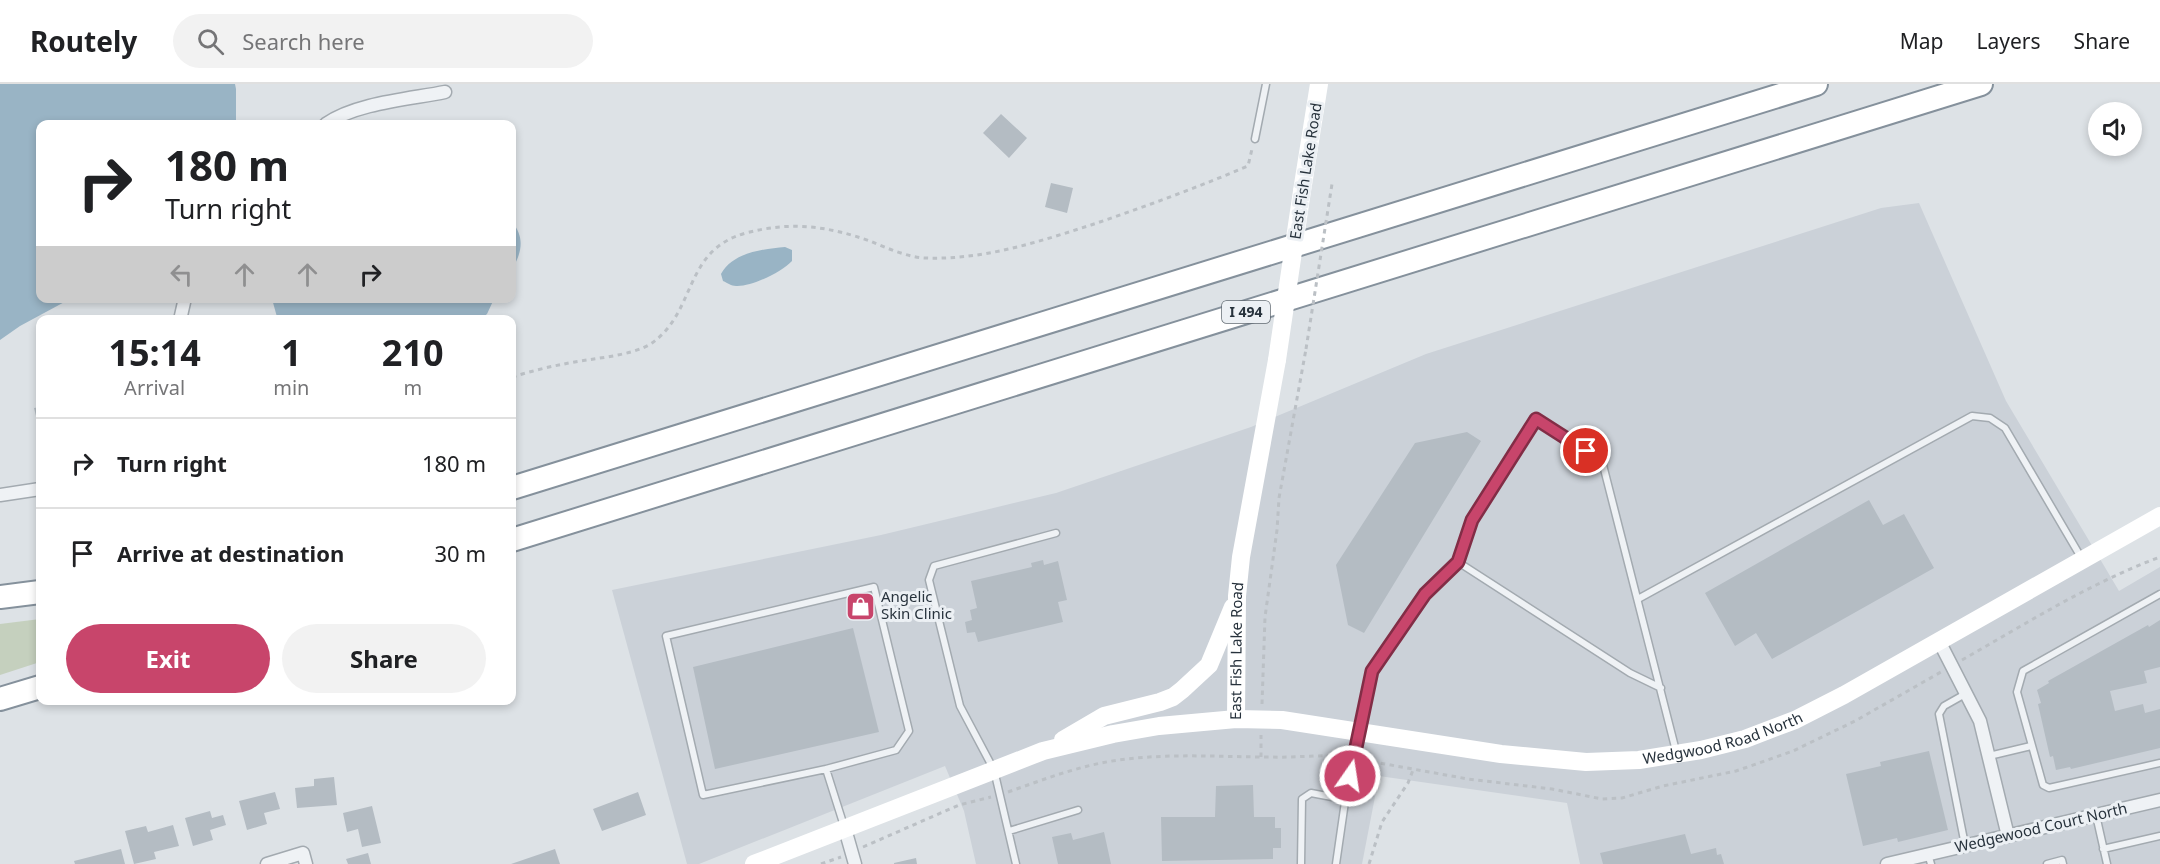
<!DOCTYPE html>
<style>
:root{--surface:#fff;--page:#f2f2f2;--text:#202124;--muted:#757577;--line:#e0e0e0;--accent:#c8456b}
body{margin:0;font-family:"Noto Sans",sans-serif;background:var(--page);color:var(--text);height:100vh;display:flex;flex-direction:column;font-size:22px;white-space:nowrap}
*{box-sizing:border-box;margin:0}
p{font-size:20px;color:var(--muted)}
.icon{flex:none;width:33px;height:33px;fill:none;stroke:currentColor;stroke-width:2;stroke-linecap:round;stroke-linejoin:round}
.map{position:relative;flex:1;overflow:hidden}
.panel{position:absolute;left:36px;top:231px;width:480px;height:390px;display:flex;flex-direction:column;background:var(--surface);border-radius:12px;box-shadow:0 3px 9px #0003}
.panel>*{flex:none}
.top-card{position:absolute;left:36px;top:36px;width:480px;height:183px;border-radius:12px;box-shadow:0 3px 9px #0003;background:#fff;color:var(--text);overflow:hidden}
.fabs{position:absolute;left:2088px;top:18px;display:grid;gap:12px}
.fabs a{display:grid;place-items:center;width:54px;height:54px;border-radius:50%;background:var(--surface);box-shadow:0 3px 9px #0003;font-size:30px}
.pin{position:absolute;display:grid;place-items:center;width:51px;height:51px;color:#fff;margin:-26px;border:3px solid #fff;border-radius:50%;box-shadow:0 2px 6px #0007}
.me{position:absolute;width:66px;margin:-33px;rotate:13deg;stroke-linejoin:round;filter:drop-shadow(0 0 4px #0008)}
.turn{display:flex;align-items:center;gap:21px;height:126px;padding:0 30px;font-size:27px}
.turn .icon{width:78px;height:78px;stroke-width:2.5}
.turn b{display:block;font-size:42px;line-height:51px}
.lanes{display:flex;align-items:center;height:57px;padding:0 30px;background:#0003;justify-content:center;gap:30px;direction:ltr}
.lanes .off{opacity:.35}
.eta{display:flex;justify-content:space-evenly;align-items:center;height:102px;text-align:center}
.eta b{font-size:36px;font-weight:700;line-height:42px}
.button{display:flex;gap:12px;margin-top:auto;padding:12px 30px}
.button a{flex:1;height:69px;border-radius:36px;background:var(--accent);color:#fff;font-size:24px;font-weight:700;line-height:69px;text-align:center}
.button a+a{background:var(--page);color:var(--text)}
ul{padding:0;list-style:none}
li{display:flex;align-items:center;gap:18px;height:90px;padding:0 30px;border-top:2px solid var(--line)}
li div{flex:1}
li b{display:block;font-size:22px}
li em{font-style:normal}
header{display:flex;align-items:center;gap:36px;box-sizing:border-box;height:84px;padding:0 30px;background:var(--surface);border-bottom:2px solid var(--line)}
header strong{font-size:28px}
nav{display:flex;gap:33px;margin-inline-start:auto;font-size:21px}
.search{width:420px;height:54px;background:var(--page);display:flex;align-items:center;gap:15px;box-sizing:border-box;padding:0 21px;border-radius:33px;color:var(--muted);font-size:22px}
.map>svg:first-child{display:block}
.built{fill:#cbd1d8}
.green{fill:#c5d0be}
.water{fill:#99b4c5}
.building{fill:#b4bcc3}
.lines{fill:none;stroke-linecap:round;stroke-linejoin:round}
.lane-casing{stroke:#a3aab0;stroke-width:9}
.street-casing{stroke:#a3aab0;stroke-width:15}
.highway-casing{stroke:#85919c;stroke-width:26}
.path{stroke:#bbc0c5;stroke-width:3;stroke-dasharray:4.5 4.5;stroke-linecap:butt}
.lane{stroke:#eff2f5;stroke-width:6}
.street{stroke:#eff2f5;stroke-width:12}
.secondary{stroke:#fff;stroke-width:18}
.highway{stroke:#fff;stroke-width:22}
.path-bridge{stroke:#bbc0c5;stroke-width:3;stroke-dasharray:4.5 4.5;stroke-linecap:butt}
.secondary-bridge{stroke:#fff;stroke-width:18}
.route-casing{stroke:#822d46;stroke-width:15}
.route{stroke:#c8456b;stroke-width:10}
.labels{text-anchor:middle;stroke-width:6;stroke-linejoin:round;paint-order:stroke}
.shield{fill:#ecf0f4;stroke:#626b73;stroke-width:1.5}
.shield-label{font-size:14px;font-weight:bold;fill:#27323c}
.street-label{font-size:15px;fill:#27323c;stroke:#ecf0f4}
.poi-label{font-size:15px;fill:#27323c;stroke:#ecf0f4;text-anchor:start}
</style>
<header>
<strong>Routely</strong>
<div class="search"><svg class="icon" aria-label="search" viewBox="0 0 24 24"><circle cx="10" cy="10" r="6"/><path d="M15 15l6 6"/></svg>Search here</div>
<nav><a>Map</a><a>Layers</a><a>Share</a></nav>
</header>
<div class="map">
<svg width="2160" height="780" viewBox="0 0 2160 780">
<rect width="100%" height="100%" fill="#dde2e6"/>
<path class="built" d="M1919,119L2006,317L2119,507L2160,483V780H1580L1567,719L1379,692L1362,780H976L964,727L945,682L699,780H687L612,506L881,451L1056,409L1251,343L1426,270L1881,124Z"/>
<path class="green" d="M40,535V578L0,591V540Z"/>
<path class="water" d="M0,0H235L236,5V40H40V214L70,215L20,242L0,256Z
M512,138C525,153 522,169 512,185Z
M785,163L792,166V177C782,188 751,203 736,202C731,202 728,199 723,197L721,190C732,169 762,165 785,163Z
M272,215V214L494,215L487,230L479,236L281,235L277,233Z"/>
<path class="building" d="M1001,30L1027,54L1009,74L983,49Z
M1051,99L1073,104L1067,129L1045,123Z
M40,323V348L34,324Z
M1467,348L1481,357L1364,549L1348,541L1336,481L1415,359Z
M1869,416L1883,441L1904,430L1934,484L1772,575L1756,549L1735,562L1705,509Z
M1043,476L1044,481L1058,477L1067,516L1058,518L1063,538L978,558L975,548L967,549L965,538L972,536L970,526L977,524L971,497L1032,483L1031,479Z
M2160,536V583L2144,587L2147,599L2110,607L2115,627L2143,620L2145,629L2160,625V664L2071,685L2070,683L2056,686L2053,672L2050,673L2038,620L2041,619L2037,606L2049,599L2048,597L2148,541L2149,543Z
M853,544L879,648L715,685L693,583Z
M1929,667L1948,746L1898,758L1897,754L1863,762L1846,690L1881,682L1880,678Z
M334,693L337,721L297,724L295,704L314,702V695Z
M1253,701L1254,733H1275V744H1281V764H1273V775L1162,777L1161,733H1215L1216,702Z
M275,708L280,725L264,729L267,740L247,746L239,717Z
M638,708L646,731L602,747L593,725Z
M372,722L381,759L362,763L358,745L347,748L343,729Z
M210,727L212,734L223,731L226,741L210,746L213,756L193,762L185,734Z
M173,741L179,762L154,768L156,775L134,780L125,747L146,742L148,748Z
M1104,748L1111,780H1058L1052,753L1071,749L1073,756Z
M1685,750L1691,770L1716,764L1717,771L1721,770L1724,780H1603L1600,769Z
M121,765L125,780H75L74,777Z
M555,765L560,780H511Z
M368,769L371,780H348L346,775Z
M916,774L917,780H894V779Z"/>
<g class="lines">
<defs>
<path id="lane" d="M1255,55L1266,0
M1458,478L1630,589L1661,604
M2160,510L2023,587L2017,608L2043,701L2049,704L2160,679
M1638,515L1972,332L1990,334L2005,344L2082,475
M1989,672L2031,662
M826,685L896,666L909,647L874,503L666,552L703,711L826,685L844,742
M2096,731L2107,780
M1009,747L1078,726
M1965,761L1939,630L1944,622L1967,609
M2103,765L2160,752
M1928,770L1931,780
M1016,780L994,686L960,622L929,496L934,482L1056,449
M1301,780L1302,715L1311,709L1332,713L1346,711
M1336,780L1346,711L1372,587L1425,510L1458,478L1472,436L1536,335L1602,377L1676,667
M2047,780L2062,776L2063,780"/>
<path id="street" d="M326,40C356,19 410,15 445,8
M180,236L185,214
M0,411L40,405
M1939,557L1980,637L2008,752
M845,745L855,780
M267,780L303,769L306,780
M1887,780L2160,716"/>
<path id="highway" d="M512,404L1816,0
M512,456L1981,0
M0,513L40,508
M0,615L40,603"/>
</defs>
<use href="#lane" class="lane-casing"/>
<use href="#street" class="street-casing"/>
<use href="#highway" class="highway-casing"/>
<path class="path" d="M512,293C529,288 547,283 564,280C590,274 631,273 652,259C697,227 683,166 746,149C791,137 827,142 870,157C887,164 909,174 927,174C983,176 1038,158 1091,141C1144,123 1196,104 1248,82L1252,65
M1962,576C2027,539 2090,499 2160,473
M1262,620L1265,533L1277,446L1279,414L1306,265
M1261,673V651
M1363,676L1468,695L1552,705L1602,715L1622,714L1663,702L1736,687L1793,667L1855,637L1941,588
M1008,708C1045,695 1081,681 1119,676C1170,669 1220,673 1271,673C1296,674 1320,670 1345,673
M863,763L959,721L991,713
M821,780L841,773
M1369,780L1382,738L1408,699L1413,686"/>
<use href="#lane" class="lane"/>
<use href="#street" class="street"/>
<g class="secondary">
<path d="M1302,107L1319,0"/>
<path id="s1" d="M1236,635L1237,512L1241,473L1277,276"/>
<path d="M1063,656L1104,632L1160,618L1173,613L1182,606L1209,581L1233,523"/>
<path id="s2" d="M754,780L1043,667L1113,650L1159,642L1236,635L1282,636L1501,670L1586,678L1639,676L1701,666L1745,655L1795,636L1844,611L2160,432"/>
</g>
<use href="#highway" class="highway"/>
<path class="path-bridge" d="M1306,265L1332,100"/>
<path class="secondary-bridge" d="M1277,276L1302,107"/>
</g>
<g class="lines">
<defs>
<path id="route" d="M1350,692L1372,587L1425,510L1458,478L1472,436L1536,335L1586,367"/>
</defs>
<use href="#route" class="route-casing"/>
<use href="#route" class="route"/>
</g>
<defs>
<symbol id="shop-square" viewBox="-11 -11 22 22"><rect x="-9" y="-9" width="18" height="18" rx="4" fill="#c8456b" stroke="#ecf0f4"/><path d="M-5-2.5h2.3a2.7 3.5 0 0 1 5.4 0H5L5.5 6h-11ZM-1.5-2.5h3a1.5 2.3 0 0 0-3 0Z" fill="#fff"/></symbol>
</defs>
<g fill-rule="evenodd">
<use href="#shop-square" x="844" y="506" width="33" height="33"/>
</g>
<g class="labels">
<rect class="shield" x="1222" y="217" width="48" height="22" rx="4.5"/>
<g class="shield-label">
<text x="1246" y="233">I 494</text>
</g>
<g class="street-label">
<text transform="translate(1306 87) rotate(-81)" y="5">East Fish Lake Road</text>
<text dy="5" stroke="none"><textPath href="#s1" startOffset="68">East Fish Lake Road</textPath></text>
<text dy="5" stroke="none"><textPath href="#s2" startOffset="999">Wedgwood Road North</textPath></text>
<text transform="translate(2041 744) rotate(-13)" y="5">Wedgewood Court North</text>
</g>
<g class="poi-label">
<text x="881" y="518">Angelic<tspan x="881" dy="17">Skin Clinic</tspan></text>
</g>
</g>
</svg>
<div class="fabs">
<a><svg class="icon" aria-label="sound" viewBox="0 0 24 24"><path d="M4 9h4l5-4v14l-5-4H4zM17 9q2 3 0 6"/></svg></a>
</div>
<div class="pin" style="left:1586px;top:367px;background:#d93025"><svg class="icon" aria-label="arrive" viewBox="0 0 24 24"><path d="M6 21V4h12l-3 4 3 4H6"/></svg></div>
<svg class="me" style="left:1350px;top:692px" viewBox="-20 -20 40 40"><circle r="17" fill="#c8456b" stroke="#fff" stroke-width="3"/><path d="M0-11L8 9 0 5-8 9z" fill="#fff"/></svg>
<div class="top-card">
<div class="turn"><svg class="icon" aria-label="right" viewBox="0 0 24 24"><path d="M7 20v-9h11M14 6l5 5-5 5"/></svg><div><b>180 m</b>Turn right</div></div>
<div class="lanes"><svg class="icon off" aria-label="left" viewBox="0 0 24 24"><path d="M17 20v-9H6M10 6l-5 5 5 5"/></svg><svg class="icon off" aria-label="ahead" viewBox="0 0 24 24"><path d="M12 20V5M6 11l6-6 6 6"/></svg><svg class="icon off" aria-label="ahead" viewBox="0 0 24 24"><path d="M12 20V5M6 11l6-6 6 6"/></svg><svg class="icon" aria-label="right" viewBox="0 0 24 24"><path d="M7 20v-9h11M14 6l5 5-5 5"/></svg></div>
</div>
<section class="panel">
<div class="eta">
<div><b>15:14</b><p>Arrival</p></div>
<div><b>1</b><p>min</p></div>
<div><b>210</b><p>m</p></div>
</div>
<ul>
<li><svg class="icon" aria-label="right" viewBox="0 0 24 24"><path d="M7 20v-9h11M14 6l5 5-5 5"/></svg><div><b>Turn right</b></div><em>180 m</em></li>
<li><svg class="icon" aria-label="arrive" viewBox="0 0 24 24"><path d="M6 21V4h12l-3 4 3 4H6"/></svg><div><b>Arrive at destination</b></div><em>30 m</em></li>
</ul>
<div class="button"><a>Exit</a><a>Share</a></div>
</section>
</div>
